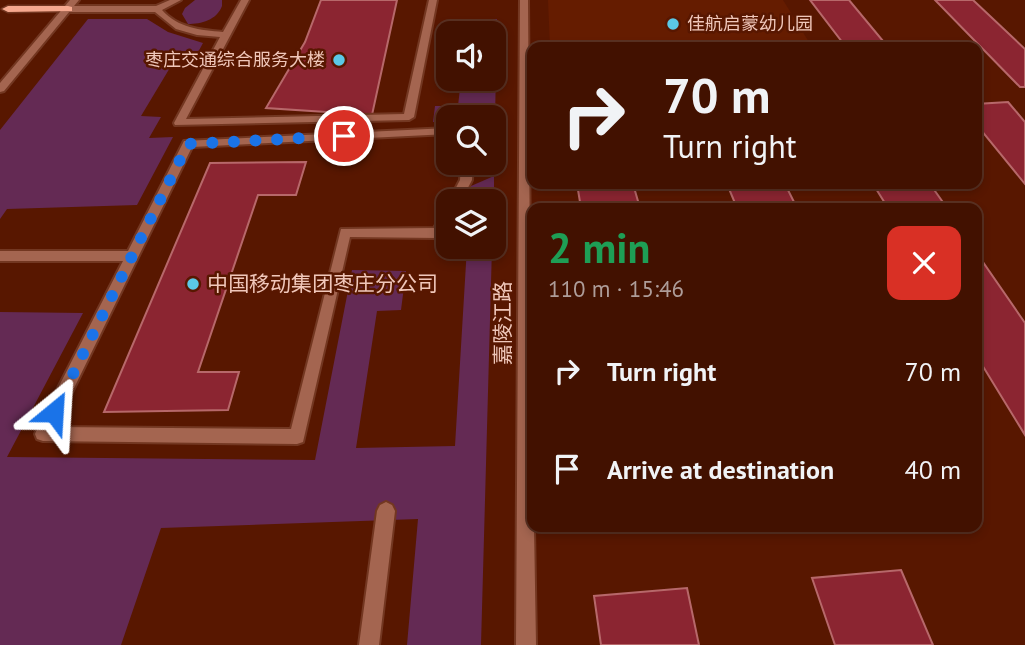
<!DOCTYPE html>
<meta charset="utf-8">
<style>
:root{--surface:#421100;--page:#4c1f0f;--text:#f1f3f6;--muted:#ae9d99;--line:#5a3122}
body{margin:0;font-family:"PT Sans","Noto Sans SC",sans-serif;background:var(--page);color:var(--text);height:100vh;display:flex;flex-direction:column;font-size:26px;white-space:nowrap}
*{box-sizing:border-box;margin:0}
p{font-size:23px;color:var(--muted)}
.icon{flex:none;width:38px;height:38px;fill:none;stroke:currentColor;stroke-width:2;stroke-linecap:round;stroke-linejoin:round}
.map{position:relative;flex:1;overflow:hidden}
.sheet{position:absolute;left:527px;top:203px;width:455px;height:329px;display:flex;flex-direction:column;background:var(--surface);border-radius:14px;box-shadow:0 4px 10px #0003,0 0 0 2px var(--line)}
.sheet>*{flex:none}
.hud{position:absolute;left:527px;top:42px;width:455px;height:147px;border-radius:14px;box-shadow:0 4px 10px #0003,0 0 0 2px var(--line);background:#421100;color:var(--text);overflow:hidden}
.fabs{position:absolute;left:436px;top:21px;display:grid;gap:14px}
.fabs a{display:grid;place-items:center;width:70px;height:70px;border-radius:14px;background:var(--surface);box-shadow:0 4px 10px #0003,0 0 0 2px var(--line);font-size:35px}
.pin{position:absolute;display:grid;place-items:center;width:60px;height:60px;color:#fff;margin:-30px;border:4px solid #fff;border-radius:50%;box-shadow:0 2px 7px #0007}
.me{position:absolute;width:77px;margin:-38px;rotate:27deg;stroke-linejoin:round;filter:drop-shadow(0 0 5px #0008)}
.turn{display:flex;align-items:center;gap:24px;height:147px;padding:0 21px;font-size:32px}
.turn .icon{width:91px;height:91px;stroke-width:2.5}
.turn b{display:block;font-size:49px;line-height:60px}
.round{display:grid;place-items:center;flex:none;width:74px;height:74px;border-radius:14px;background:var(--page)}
.overview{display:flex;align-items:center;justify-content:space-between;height:119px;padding:0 21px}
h1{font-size:42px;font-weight:600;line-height:52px;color:#1e9e55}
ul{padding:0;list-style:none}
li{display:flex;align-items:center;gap:21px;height:98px;padding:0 21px}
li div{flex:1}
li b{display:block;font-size:26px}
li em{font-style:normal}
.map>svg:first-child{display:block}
.built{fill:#651c00}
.green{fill:#642a54}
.building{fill:#8b2531;stroke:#b7686a;stroke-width:2}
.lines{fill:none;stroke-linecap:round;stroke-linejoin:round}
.service-casing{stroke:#733721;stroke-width:4}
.minor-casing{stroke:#733721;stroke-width:4}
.tertiary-casing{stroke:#733721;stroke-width:4}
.primary-casing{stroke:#733721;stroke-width:3}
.service{fill:#a46550;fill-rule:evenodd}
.minor{fill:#a46550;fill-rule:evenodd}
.tertiary{fill:#a46550;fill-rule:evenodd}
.primary{fill:#f6a88e;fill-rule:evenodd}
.route{stroke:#1a73e8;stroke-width:12;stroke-dasharray:0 21.6}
.poi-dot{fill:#5bc8e6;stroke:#581700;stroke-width:2.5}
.labels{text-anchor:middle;stroke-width:5;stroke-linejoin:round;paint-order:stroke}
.far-poi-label{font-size:18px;fill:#f0c7ba;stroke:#581700;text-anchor:start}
.poi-label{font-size:21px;fill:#f0c7ba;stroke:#581700;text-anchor:start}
.street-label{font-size:21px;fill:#f0c7ba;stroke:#581700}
</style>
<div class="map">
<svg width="1025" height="645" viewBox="0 0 1025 645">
<rect width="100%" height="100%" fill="#581700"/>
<path class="built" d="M548,0H783L812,47H550Z"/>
<path class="green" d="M195,0H222V6C217,20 201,24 188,24L182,14L185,8Z
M88,19H147L168,32L203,43L196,56H177L141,116L161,117L149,138L173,137L137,205L7,209L0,219V130Z
M452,19H497L495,119L448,117V121L433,122L435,106H458L461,79H494V33H448V37H444L446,22Z
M494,176V206V201H470L471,186Z
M467,247H492L481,645H407L418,519L161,528L121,645H0V312L83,313L7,457L315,460L352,270L406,271L401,310L377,311L356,448L455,446Z"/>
<path class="building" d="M321,0H397L372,115L266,108L305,42Z
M810,0H849L888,47H846Z
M935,0H973L1025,49V87H1020Z
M1008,102L1025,122V184L976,124V104Z
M306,162L296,195H258L198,372H239L228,410L104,412L210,163Z
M577,184H633L640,208H581Z
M727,184H785L797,208H737Z
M873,184H930L947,208H888Z
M976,252L1025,323V435L976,355Z
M901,570L933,645H835L812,578Z
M687,588L699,645H601L594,596Z"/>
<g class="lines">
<defs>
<path id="service" d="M170,0H181L162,10C178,28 200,30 223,32L241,0H249L186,119L404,114L429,0H437L414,117L409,120L175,125L174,123L220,37L197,35L176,29L155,12H68L64,9L68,6H156Z
M448,128V134L192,147L55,427L291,429L341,229L434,228L444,211L448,210V226L442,236L438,238L350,237L303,442L297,444L43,441L37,439L35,434L37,429L123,261H0V251H128L184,141Z
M461,163H473L472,180L461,201H449L460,180Z"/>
<path id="minor" d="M70,0H79L4,91L0,92V83Z
M386,502L392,505L395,511L379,645H359L377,511L380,505Z"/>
<path id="tertiary" d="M520,0H528L532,527H534L536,645H516Z"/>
<path id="primary" d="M68,6L72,7V11L8,12L2,9L8,6Z"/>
</defs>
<use href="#service" class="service-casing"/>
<use href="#minor" class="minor-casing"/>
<use href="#tertiary" class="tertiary-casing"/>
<use href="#primary" class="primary-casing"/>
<use href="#service" class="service"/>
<use href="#minor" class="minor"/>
<use href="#tertiary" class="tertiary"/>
<use href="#primary" class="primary"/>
</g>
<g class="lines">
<path class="route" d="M54,412L188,144L344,136"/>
</g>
<g class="poi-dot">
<circle cx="673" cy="24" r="7"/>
<circle cx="339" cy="60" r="7"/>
<circle cx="193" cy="284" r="7"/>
</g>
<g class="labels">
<g class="far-poi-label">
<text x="687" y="30">佳航启蒙幼儿园</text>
<text x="325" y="66" text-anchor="end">枣庄交通综合服务大楼</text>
</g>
<g class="poi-label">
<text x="207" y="291">中国移动集团枣庄分公司</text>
</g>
<g class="street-label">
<text transform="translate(503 323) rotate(-90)" y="7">嘉陵江路</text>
</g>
</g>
</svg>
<div class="fabs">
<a><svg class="icon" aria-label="sound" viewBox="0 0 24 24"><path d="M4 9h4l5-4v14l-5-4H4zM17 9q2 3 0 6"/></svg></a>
<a><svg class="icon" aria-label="search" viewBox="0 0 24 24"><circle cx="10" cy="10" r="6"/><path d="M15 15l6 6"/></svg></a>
<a><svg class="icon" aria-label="layers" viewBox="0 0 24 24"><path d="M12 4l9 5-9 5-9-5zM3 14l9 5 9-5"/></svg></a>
</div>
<div class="pin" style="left:344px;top:136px;background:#d93025"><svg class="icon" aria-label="arrive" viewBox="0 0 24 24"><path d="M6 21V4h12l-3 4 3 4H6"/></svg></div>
<svg class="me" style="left:54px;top:412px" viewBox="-20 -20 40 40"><path d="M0-17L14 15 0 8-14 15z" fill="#1a73e8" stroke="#fff" stroke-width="4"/></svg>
<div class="hud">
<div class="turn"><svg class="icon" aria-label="right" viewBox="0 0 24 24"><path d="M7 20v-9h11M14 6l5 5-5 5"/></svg><div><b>70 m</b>Turn right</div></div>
</div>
<section class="sheet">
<div class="overview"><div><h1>2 min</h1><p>110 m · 15:46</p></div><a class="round" style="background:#d93025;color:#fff"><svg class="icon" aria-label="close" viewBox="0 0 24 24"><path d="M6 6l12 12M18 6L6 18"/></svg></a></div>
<ul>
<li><svg class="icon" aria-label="right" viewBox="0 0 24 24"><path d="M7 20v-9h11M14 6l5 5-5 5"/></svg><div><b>Turn right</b></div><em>70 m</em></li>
<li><svg class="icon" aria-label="arrive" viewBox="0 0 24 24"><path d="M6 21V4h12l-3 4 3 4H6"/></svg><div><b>Arrive at destination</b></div><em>40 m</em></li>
</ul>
</section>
</div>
